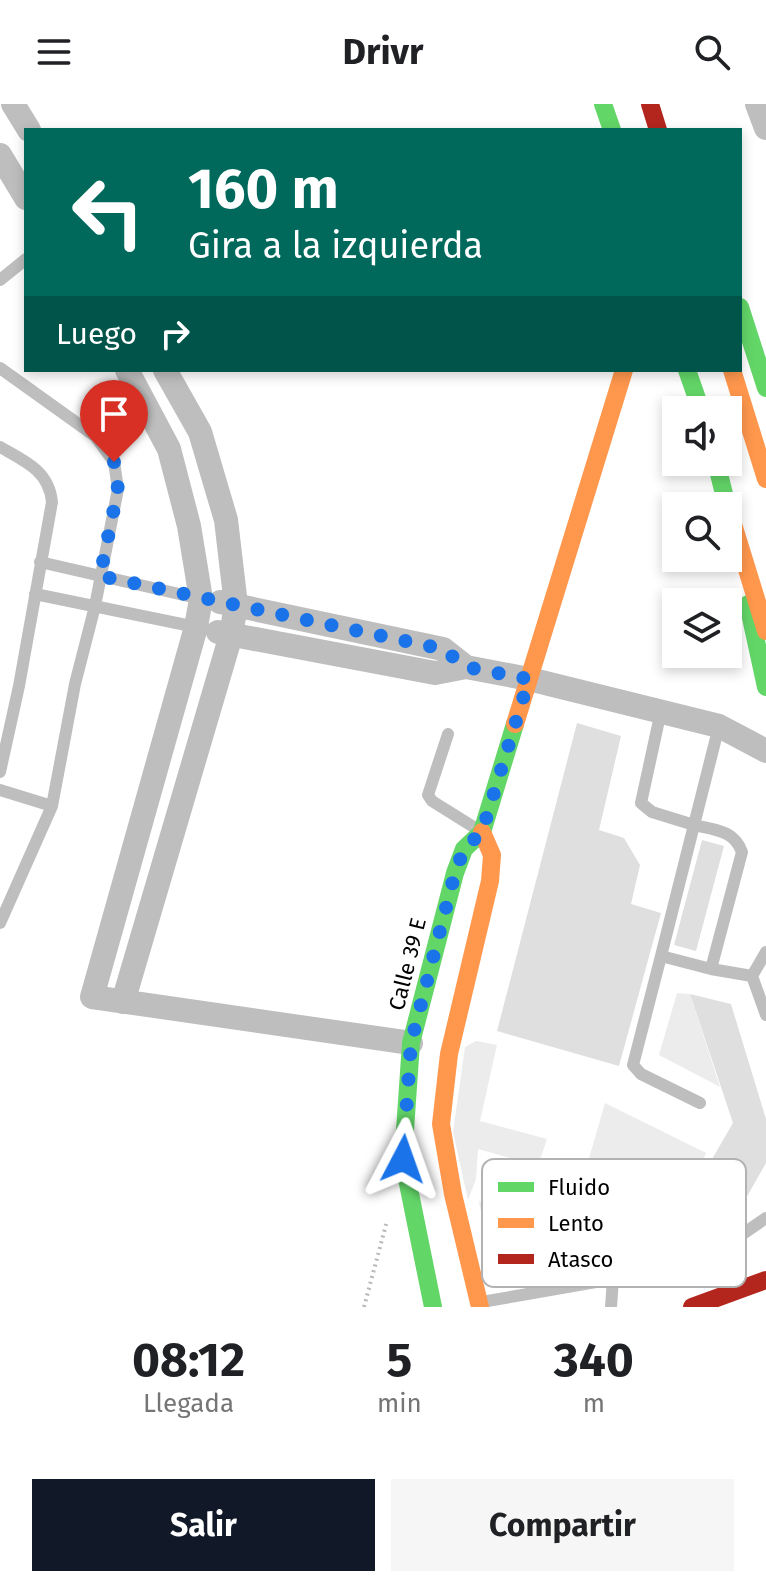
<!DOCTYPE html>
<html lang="es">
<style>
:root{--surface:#fff;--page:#f6f6f6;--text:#202124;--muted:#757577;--accent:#111827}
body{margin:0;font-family:"Fira Sans",sans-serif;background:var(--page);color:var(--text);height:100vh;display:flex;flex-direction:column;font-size:30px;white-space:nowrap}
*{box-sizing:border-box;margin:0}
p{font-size:26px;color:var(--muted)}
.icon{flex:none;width:44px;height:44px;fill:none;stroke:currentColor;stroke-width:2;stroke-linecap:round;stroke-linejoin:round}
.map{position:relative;height:1203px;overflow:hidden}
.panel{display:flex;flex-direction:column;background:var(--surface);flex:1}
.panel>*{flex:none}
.top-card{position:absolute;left:24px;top:24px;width:718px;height:244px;border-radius:0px;box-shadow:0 4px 12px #0003;background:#00695c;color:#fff;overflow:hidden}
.controls{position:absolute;left:662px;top:292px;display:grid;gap:16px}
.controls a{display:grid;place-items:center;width:80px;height:80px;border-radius:0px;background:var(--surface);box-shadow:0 4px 12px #0003;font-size:40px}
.pin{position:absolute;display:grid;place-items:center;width:68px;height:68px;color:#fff;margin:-82px -34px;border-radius:50% 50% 50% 0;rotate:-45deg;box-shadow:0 0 8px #0007}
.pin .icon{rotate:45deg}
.me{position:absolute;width:88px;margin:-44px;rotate:4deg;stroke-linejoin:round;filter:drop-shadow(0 0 6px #0008)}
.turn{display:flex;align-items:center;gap:28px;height:168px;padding:0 32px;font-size:36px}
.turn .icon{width:104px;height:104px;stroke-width:2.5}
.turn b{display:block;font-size:56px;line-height:68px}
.then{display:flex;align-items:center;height:76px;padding:0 32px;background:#0003;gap:16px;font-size:30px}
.eta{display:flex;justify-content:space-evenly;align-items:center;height:136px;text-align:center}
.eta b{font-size:48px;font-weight:700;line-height:56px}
.button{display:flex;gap:16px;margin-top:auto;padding:16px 32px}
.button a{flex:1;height:92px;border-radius:0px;background:var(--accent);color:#fff;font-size:32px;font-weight:700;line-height:92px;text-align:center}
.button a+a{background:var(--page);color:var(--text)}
header{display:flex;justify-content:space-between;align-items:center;height:104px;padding:0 32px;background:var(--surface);font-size:36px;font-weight:700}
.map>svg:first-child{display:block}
.green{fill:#ececec}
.building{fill:#dfdfdf}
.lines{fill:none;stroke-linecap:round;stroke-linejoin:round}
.path{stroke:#b9b9b9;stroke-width:4;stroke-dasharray:2 4;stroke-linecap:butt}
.lane{stroke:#bebebe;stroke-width:12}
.street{stroke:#bebebe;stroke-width:24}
.fast{stroke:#63d668;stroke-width:18}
.slow{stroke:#ff974d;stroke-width:18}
.jam{stroke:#b3261e;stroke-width:18}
.route{stroke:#1a73e8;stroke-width:14;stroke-dasharray:0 25.2}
.labels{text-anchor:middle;stroke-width:7;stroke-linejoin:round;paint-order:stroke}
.street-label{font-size:22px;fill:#000;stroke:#fff}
.key{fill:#fff;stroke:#b2b2b2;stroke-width:2}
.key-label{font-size:22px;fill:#000}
</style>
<header><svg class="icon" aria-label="menu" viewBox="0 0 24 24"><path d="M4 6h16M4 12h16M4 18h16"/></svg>Drivr<svg class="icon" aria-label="search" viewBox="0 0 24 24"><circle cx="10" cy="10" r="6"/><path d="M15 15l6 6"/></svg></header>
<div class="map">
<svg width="766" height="1203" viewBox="0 0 766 1203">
<rect width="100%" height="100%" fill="#fff"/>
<path class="green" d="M677,889L690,890L720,983L659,951Z
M476,937L497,941L480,1017L547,1035L538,1062L478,1045L476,1075L468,1096L453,1028L465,943Z
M605,999L706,1049L695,1075L696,1086L735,1105L719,1103L591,1151L586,1163C539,1176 512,1188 490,1132C486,1120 480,1109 479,1097L570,1120Z"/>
<path class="building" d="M577,619L621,632L599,726L624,734L640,761L631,800L661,809L619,962L497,927Z
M702,736L724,742L696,847L674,841Z
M690,890L731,900L766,1015V1059L741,1103L698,1079L733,1019Z"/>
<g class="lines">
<path class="path" d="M364,1203L387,1117"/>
<path class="lane" d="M0,176L26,155
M0,264L95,332L114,358L118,385L95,502L75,580L52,702L0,819
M0,343C25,357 49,367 52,398L19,582L0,668
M40,458L201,495
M35,490L196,523
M661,607L641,699L652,708L694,721L719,622
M448,630L428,691L432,697L480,727
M0,686L52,702
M661,852L633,961L641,970L700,999
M711,865L742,748C734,726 715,726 694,721L661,852L711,865L752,872
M752,872L766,911
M752,872L766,848
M482,1198L613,1175L734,1136L766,1114
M611,1203L613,1175"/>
<path class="street" d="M13,0L29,26
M757,0L766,24
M0,51L26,94
M127,266L169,345L189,422L201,495L196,523L92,893L411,939
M220,498L443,545L466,563
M218,528L435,569L466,563L529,575L719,622L766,647
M123,898L231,531L236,501L226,416L200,328L165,266"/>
<path class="fast" d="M603,0L612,26
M740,203L766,284
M687,266L701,306
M716,358L727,402
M748,500L766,583
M433,1203L403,1055L411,939L455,769L464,745L482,728L515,620"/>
<path class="slow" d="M732,266L766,375
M728,404L766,527
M515,620L624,266
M480,1203L453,1090L441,1020L449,950L490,777L492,751L482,728"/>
<path class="jam" d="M650,0L658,26
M692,1203L766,1176"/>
</g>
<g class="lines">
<path class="route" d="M114,358L118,385L100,472L443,545L466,563L529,575L482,728L464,745L455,769L411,939L403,1055"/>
</g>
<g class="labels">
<g class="street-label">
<text transform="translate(407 860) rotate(-76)" y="8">Calle 39 E</text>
</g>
</g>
<rect x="482" y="1055" width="264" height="128" rx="12" class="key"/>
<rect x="498" y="1078" width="36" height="10" fill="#63d668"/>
<rect x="498" y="1114" width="36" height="10" fill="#ff974d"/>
<rect x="498" y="1150" width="36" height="10" fill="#b3261e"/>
<g class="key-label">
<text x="548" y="1091">Fluido</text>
<text x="548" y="1127">Lento</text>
<text x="548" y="1163">Atasco</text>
</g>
</svg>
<div class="controls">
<a><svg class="icon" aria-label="sound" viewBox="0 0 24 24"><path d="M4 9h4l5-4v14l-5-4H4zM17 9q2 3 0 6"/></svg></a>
<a><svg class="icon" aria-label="search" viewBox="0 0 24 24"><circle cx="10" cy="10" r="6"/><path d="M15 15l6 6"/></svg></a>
<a><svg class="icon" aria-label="layers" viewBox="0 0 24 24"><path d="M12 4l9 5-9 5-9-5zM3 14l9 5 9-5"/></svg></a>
</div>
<div class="pin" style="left:114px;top:358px;background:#d93025"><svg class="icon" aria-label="arrive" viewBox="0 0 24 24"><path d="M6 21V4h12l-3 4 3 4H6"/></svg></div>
<svg class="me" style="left:403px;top:1055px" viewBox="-20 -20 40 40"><path d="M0-17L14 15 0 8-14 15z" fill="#1a73e8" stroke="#fff" stroke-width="4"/></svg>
<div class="top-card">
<div class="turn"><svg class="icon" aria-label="left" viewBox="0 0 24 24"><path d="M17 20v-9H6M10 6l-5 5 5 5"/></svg><div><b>160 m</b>Gira a la izquierda</div></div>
<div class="then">Luego<svg class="icon" aria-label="right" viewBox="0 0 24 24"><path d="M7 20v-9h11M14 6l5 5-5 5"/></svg></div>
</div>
</div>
<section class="panel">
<div class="eta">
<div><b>08:12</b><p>Llegada</p></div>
<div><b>5</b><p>min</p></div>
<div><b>340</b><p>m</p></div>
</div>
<div class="button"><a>Salir</a><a>Compartir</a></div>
</section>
